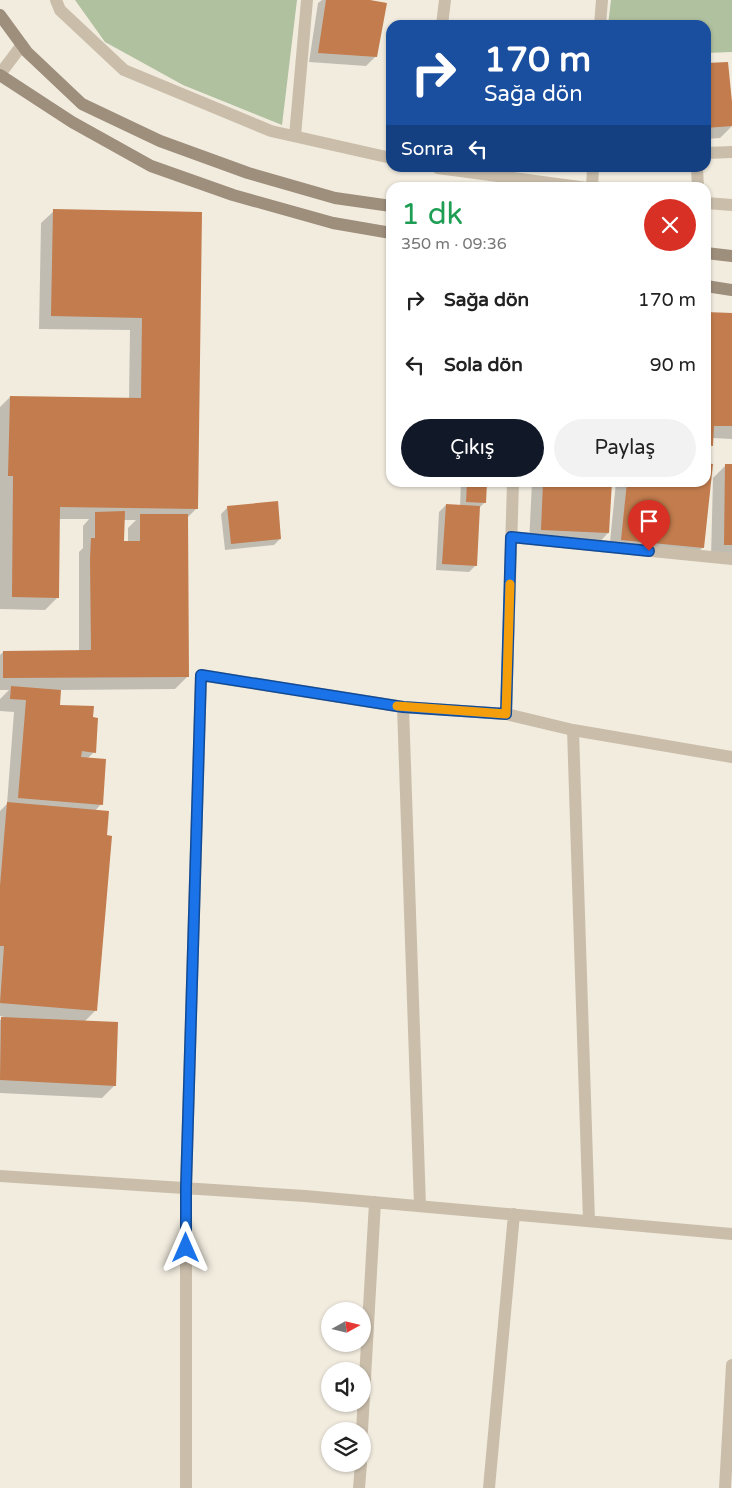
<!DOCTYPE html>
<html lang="tr">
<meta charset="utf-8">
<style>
:root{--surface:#fff;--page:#f2f2f2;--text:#222;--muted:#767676;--accent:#111827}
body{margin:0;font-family:"Varela Round",sans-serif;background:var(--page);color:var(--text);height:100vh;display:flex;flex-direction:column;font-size:19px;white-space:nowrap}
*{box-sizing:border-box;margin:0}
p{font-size:16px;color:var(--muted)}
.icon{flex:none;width:28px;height:28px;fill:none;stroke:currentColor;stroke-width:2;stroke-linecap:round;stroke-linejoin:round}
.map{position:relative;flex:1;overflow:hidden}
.drawer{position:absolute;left:386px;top:182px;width:325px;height:305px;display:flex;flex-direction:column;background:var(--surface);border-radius:15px;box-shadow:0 1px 4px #0004}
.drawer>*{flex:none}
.hud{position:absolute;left:386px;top:20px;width:325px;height:152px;border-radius:15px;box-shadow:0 1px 4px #0004;background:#1a4fa0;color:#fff;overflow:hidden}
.needle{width:32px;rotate:82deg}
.controls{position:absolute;left:321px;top:1302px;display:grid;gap:10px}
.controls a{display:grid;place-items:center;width:50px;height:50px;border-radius:50%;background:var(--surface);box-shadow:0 1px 4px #0004;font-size:25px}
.pin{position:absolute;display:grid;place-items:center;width:42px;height:42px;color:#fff;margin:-51px -21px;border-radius:50% 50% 50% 0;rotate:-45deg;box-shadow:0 0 5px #0007}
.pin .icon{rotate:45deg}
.me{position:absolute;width:55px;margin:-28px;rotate:0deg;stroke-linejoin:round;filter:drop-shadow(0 0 4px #0008)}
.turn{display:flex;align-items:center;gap:18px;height:105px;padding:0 15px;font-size:22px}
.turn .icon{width:65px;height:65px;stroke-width:2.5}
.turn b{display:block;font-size:35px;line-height:42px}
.then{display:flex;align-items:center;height:48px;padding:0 15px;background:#0003;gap:10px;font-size:19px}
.round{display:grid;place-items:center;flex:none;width:52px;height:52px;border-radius:26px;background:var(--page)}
.head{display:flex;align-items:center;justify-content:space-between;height:85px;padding:0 15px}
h1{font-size:30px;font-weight:600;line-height:38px;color:#1e9e55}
.cta{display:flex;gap:10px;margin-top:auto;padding:10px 15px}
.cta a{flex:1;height:58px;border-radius:30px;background:var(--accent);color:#fff;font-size:20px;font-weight:600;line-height:58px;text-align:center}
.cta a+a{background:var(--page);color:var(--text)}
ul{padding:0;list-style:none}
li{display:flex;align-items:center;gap:15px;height:65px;padding:0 15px}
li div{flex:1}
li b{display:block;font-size:19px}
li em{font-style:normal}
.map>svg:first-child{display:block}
.green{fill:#b0c19f}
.shadow{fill:#0003;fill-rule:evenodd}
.building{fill:#c27c4d}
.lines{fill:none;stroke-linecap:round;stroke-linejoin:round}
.lane{stroke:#cabeab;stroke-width:12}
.street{stroke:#cabeab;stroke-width:12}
.secondary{stroke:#9e8e7c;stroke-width:12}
.route-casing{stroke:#114b97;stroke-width:12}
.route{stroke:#1a73e8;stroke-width:9}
.slow{stroke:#f59e0b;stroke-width:9}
</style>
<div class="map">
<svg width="732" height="1488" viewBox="0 0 732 1488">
<rect width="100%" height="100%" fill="#f2ecdf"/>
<path class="green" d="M75,0H297L282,125L183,85L105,42Z
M611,0H732V52L706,53V25H608Z"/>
<path class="shadow" d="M322,0H363L376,56L366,66L309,62L318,3Z
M706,64L732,115V126L720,138L706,139Z
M54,211L201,213L197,508L187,518L188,676L175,689L60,690L58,706L92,719L94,752L87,759L101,804L95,811L105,836L110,837L95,1011L84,1022L115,1085L102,1098L0,1093V1020L4,1017L0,1016V811L7,804L14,712L0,711V699L9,690H0V655L3,652H79V552L83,548V526L89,519H59L58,597L45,610L0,609V407L10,397L129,399L130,330L39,329L41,223ZM123,520H136L128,528V542H123Z
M706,313L732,314V439L712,438V445L706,451Z
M726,465H732V557H711L713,478Z
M461,482H486L485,502L479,508L476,565L469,572L436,570L439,512L446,505L460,506Z
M532,482H610L608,533L596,546L529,543Z
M616,482H706L703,547L691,560L609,552Z
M228,507L280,539L274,545L225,550L221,514Z"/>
<path class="building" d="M326,0H370L387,3L377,57L318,53Z
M728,62L732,102V126L706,128V63Z
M53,209L202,212L198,509L60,507L59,598L12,597L13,476H8L10,396L141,398L142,318L51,316Z
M706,312L732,313V426H714L713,446L706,445Z
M706,463L713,464L704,548L621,540L627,482H706Z
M725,464H732V545H724Z
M467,482H487L486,503L466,502Z
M543,482H612L609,533L541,530Z
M278,501L281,539L231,544L227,506Z
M446,504L480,506L477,566L442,564Z
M125,511L124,541H140V514H188L189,677L3,678V651L91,650L90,559L91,538H95V512Z
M11,686L61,690L60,705L94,706L93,717L98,718L96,753L82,751L81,757L106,759L103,805L18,798L26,700L10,699Z
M7,802L109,811L107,835L112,836L97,1011L0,1003L4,946H0V886Z
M1,1017L118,1022L116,1086L0,1080Z"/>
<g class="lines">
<path class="lane" d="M442,25L445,0
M600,25L602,0
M295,136L307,0
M592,188L593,168"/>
<path class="street" d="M56,0L60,10L124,70L271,131L391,158
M0,74L22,45
M706,153L732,152
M438,168L587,188
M697,168L698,188
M706,203L732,205
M511,537L732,559
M403,707L420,1206
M506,714L513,482
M573,730L589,1221
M0,1176L305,1196L732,1234
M362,1431L375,1202
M186,1488V1188L201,675L403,707L506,714L573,730L732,757
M359,1488L361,1464
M489,1488L514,1214
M725,1488L732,1365"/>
<path class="secondary" d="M0,15L27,52L82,104L160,141L248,173L335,198L391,206
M0,75L72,122L151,166L233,195L333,223L391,233
M706,253L732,256
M706,286L732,290"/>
</g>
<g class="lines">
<defs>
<path id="route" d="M186,1248V1188L201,675L403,707L506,714L511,537L649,551"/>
</defs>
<use href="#route" class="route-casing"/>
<use href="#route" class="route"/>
<path class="slow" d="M397,706L506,714L510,584"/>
</g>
</svg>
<div class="controls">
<a><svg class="needle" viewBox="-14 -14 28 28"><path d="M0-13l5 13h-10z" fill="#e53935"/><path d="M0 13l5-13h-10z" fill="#767676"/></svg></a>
<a><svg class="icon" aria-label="sound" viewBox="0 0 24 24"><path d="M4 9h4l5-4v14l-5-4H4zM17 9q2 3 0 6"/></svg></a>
<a><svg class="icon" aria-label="layers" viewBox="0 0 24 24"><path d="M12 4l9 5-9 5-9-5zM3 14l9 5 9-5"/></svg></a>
</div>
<div class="pin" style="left:649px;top:551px;background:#d93025"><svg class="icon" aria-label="arrive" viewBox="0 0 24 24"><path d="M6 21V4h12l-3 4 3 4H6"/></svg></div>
<svg class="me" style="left:186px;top:1248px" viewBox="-20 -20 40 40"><path d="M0-17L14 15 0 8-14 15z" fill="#1a73e8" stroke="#fff" stroke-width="4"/></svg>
<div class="hud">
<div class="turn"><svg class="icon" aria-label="right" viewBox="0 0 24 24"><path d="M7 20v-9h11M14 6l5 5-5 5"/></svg><div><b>170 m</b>Sağa dön</div></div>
<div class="then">Sonra<svg class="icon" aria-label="left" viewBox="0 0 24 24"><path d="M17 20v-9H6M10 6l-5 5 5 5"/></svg></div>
</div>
<section class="drawer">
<div class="head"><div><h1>1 dk</h1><p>350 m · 09:36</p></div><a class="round" style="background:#d93025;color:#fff"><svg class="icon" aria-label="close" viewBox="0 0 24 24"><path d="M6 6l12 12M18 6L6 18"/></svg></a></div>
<ul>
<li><svg class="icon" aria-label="right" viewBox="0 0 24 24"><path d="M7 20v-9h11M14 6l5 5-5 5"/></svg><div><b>Sağa dön</b></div><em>170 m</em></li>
<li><svg class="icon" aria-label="left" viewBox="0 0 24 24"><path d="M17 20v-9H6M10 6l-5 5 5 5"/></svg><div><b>Sola dön</b></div><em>90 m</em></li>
</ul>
<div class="cta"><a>Çıkış</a><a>Paylaş</a></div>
</section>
</div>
